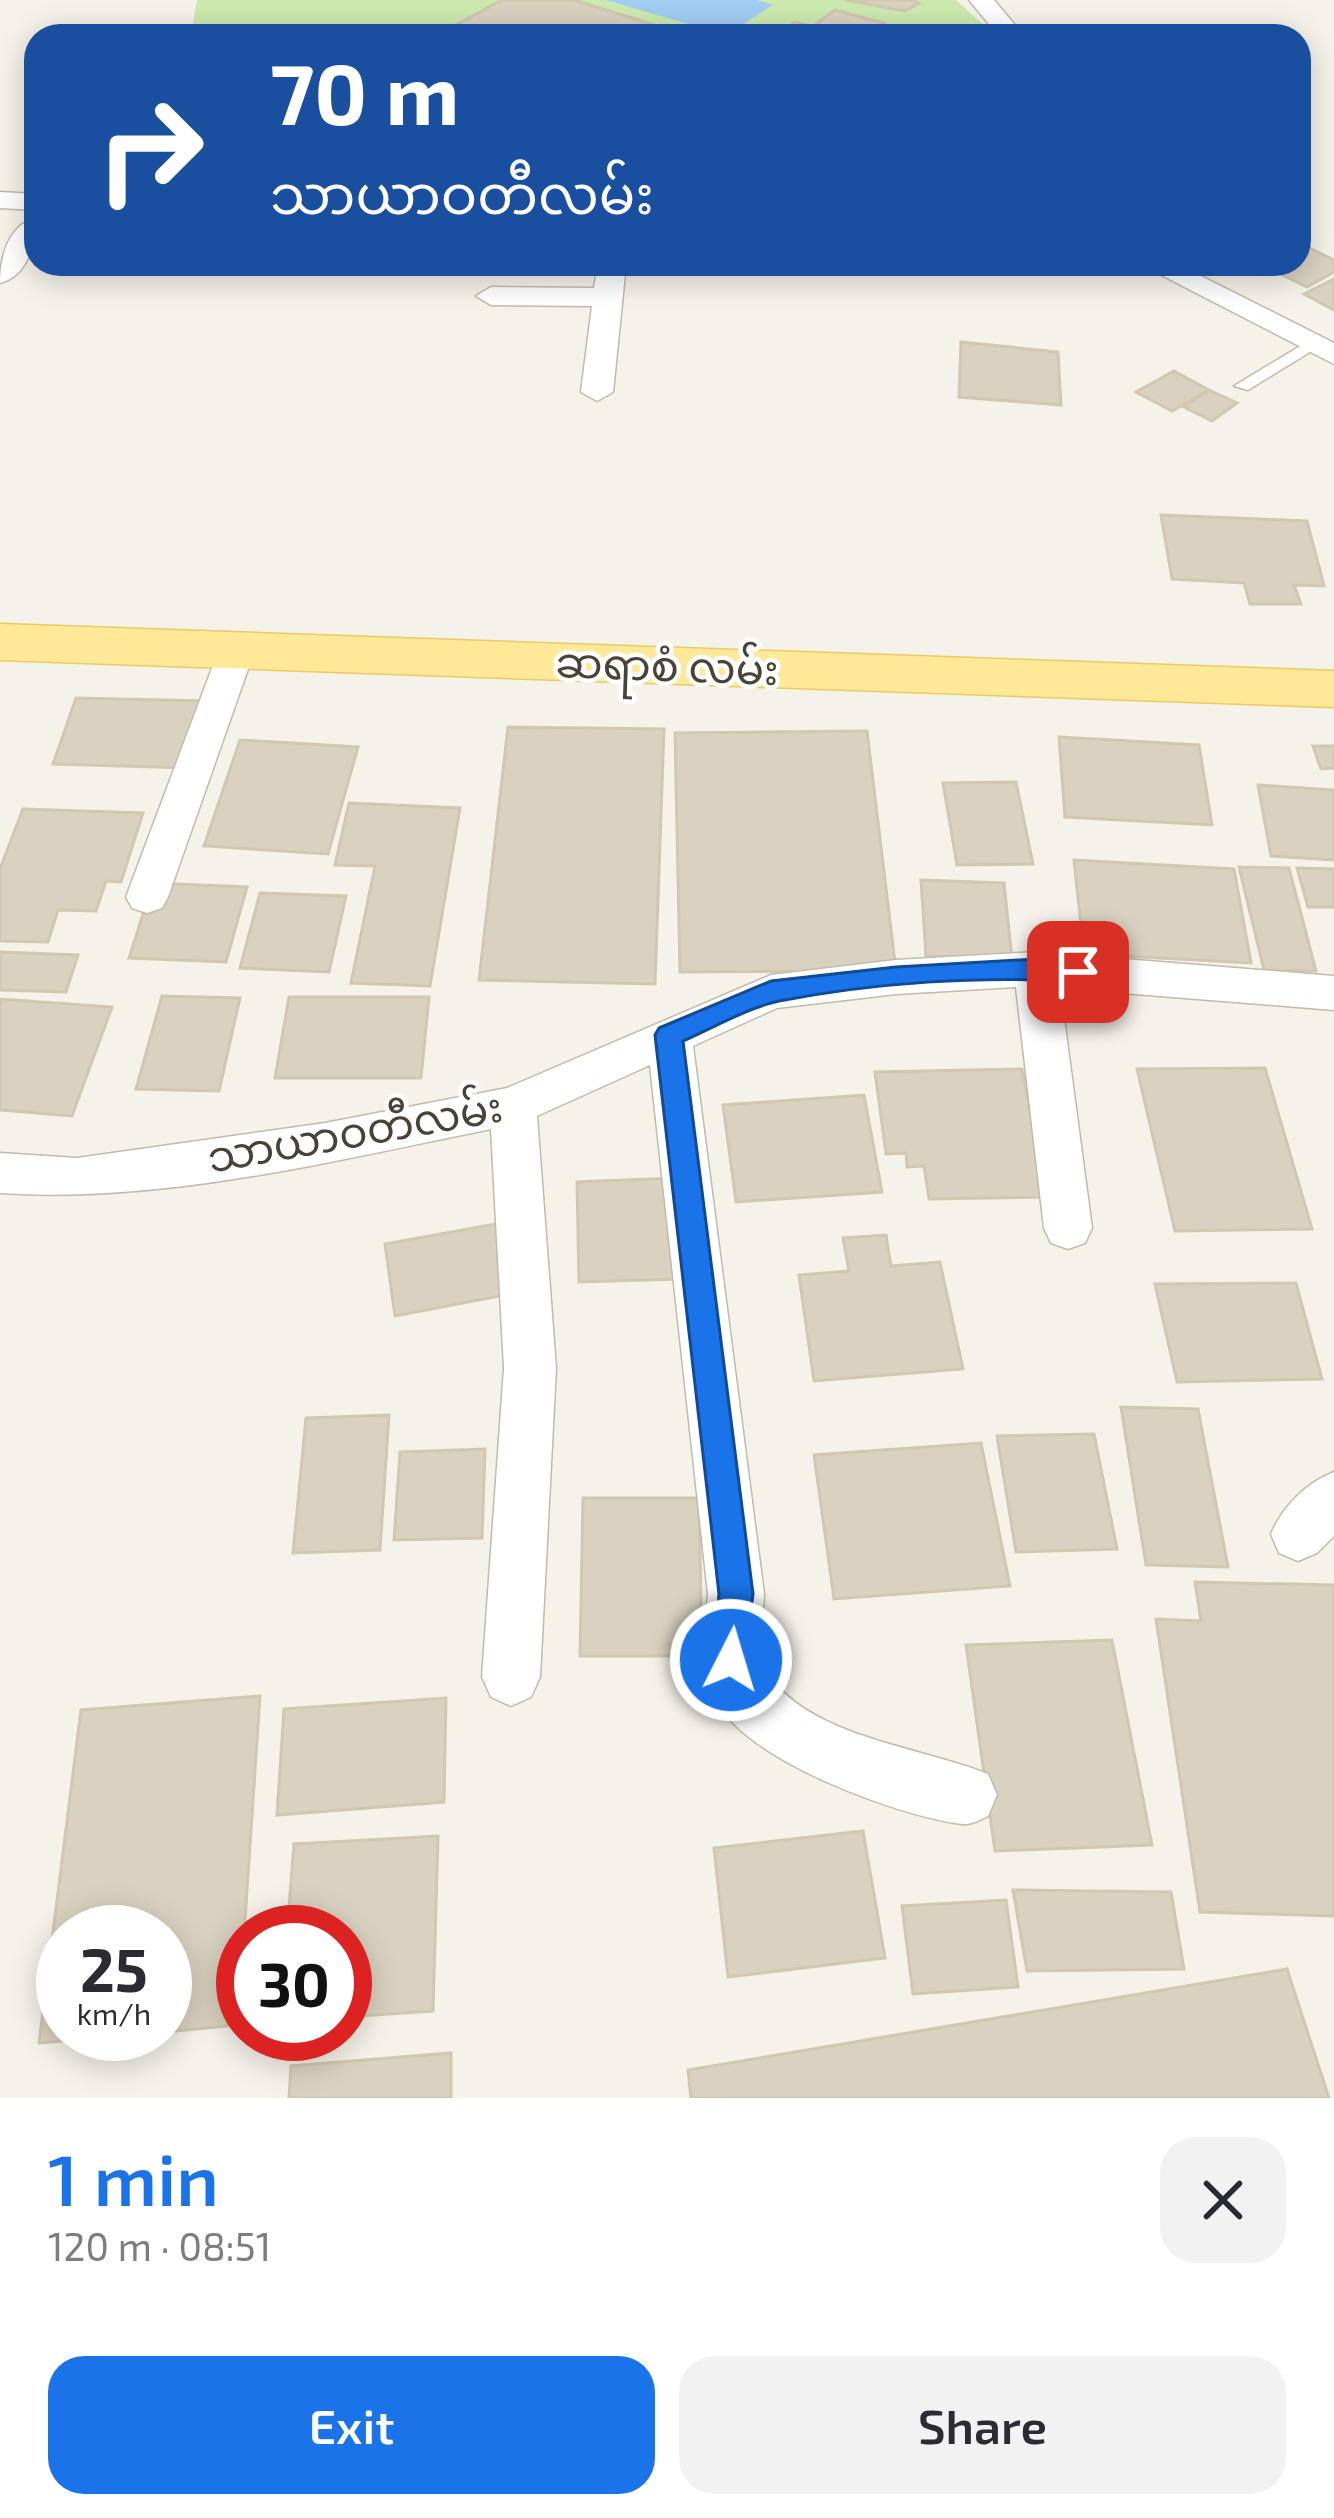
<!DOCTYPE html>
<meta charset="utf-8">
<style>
:root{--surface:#fff;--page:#f2f2f3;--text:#2b2b33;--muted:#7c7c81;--accent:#1a73e8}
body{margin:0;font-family:"Exo 2","Noto Sans Myanmar",sans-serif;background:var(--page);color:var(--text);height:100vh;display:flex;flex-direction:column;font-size:45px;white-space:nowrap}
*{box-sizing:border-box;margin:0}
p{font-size:39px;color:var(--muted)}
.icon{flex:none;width:66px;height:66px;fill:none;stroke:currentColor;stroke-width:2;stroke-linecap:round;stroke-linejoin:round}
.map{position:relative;height:2098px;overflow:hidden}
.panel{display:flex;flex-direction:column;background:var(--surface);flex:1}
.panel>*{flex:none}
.hud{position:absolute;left:24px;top:24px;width:1287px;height:252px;border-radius:36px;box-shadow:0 6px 30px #0003;background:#1a4fa0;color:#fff;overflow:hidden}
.speed{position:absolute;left:36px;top:1905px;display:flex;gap:24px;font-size:60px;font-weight:700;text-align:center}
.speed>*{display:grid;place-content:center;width:156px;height:156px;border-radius:50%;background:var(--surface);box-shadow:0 6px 30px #0003;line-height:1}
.speed small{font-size:30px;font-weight:400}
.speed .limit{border:18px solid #d22;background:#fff;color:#111}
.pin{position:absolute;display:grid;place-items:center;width:102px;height:102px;color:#fff;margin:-51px;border-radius:24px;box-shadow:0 6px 18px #0006}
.me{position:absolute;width:132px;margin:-66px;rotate:5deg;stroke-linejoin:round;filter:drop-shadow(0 0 9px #0008)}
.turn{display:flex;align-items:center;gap:42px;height:252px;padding:0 48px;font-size:54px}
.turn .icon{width:156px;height:156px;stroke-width:2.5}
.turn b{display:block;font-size:84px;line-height:102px}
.round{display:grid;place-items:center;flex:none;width:126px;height:126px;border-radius:36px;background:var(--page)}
.head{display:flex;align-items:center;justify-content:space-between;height:204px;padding:0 48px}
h1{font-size:72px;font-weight:600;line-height:90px;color:var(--accent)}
.cta{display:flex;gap:24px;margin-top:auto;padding:24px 48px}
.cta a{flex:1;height:138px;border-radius:36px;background:var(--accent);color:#fff;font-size:48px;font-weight:600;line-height:138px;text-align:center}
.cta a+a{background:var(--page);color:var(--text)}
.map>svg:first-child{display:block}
.green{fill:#cceab0}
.water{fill:#a3cdf3}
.building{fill:#dad2c0;stroke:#d2c8b0;stroke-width:3}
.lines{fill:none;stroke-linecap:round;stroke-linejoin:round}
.service-casing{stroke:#c1bbab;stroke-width:3}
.minor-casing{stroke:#c1bbab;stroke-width:3}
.primary-casing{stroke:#e9cb63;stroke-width:3}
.service{fill:#fff;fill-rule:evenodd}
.minor{fill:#fff;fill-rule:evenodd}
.primary{fill:#ffe998;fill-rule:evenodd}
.route{fill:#1a73e8;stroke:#114b97;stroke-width:3}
.labels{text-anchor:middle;stroke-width:9;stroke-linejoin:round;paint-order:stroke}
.street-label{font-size:42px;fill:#494337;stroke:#fff}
</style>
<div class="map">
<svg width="1334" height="2098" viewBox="0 0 1334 2098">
<rect width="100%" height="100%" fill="#f5f2e9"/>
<path class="green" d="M197,0H956L996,36H191Z"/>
<path class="water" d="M606,0H757L773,5L726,35Z"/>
<path class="building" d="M502,0H574L690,36H535L520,31L488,36L456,25Z
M845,0H910L919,3L905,11Z
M835,10L884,23L867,36H775L795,22L812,27Z
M1299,243L1334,260V272L1307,287L1260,264H1299Z
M1334,279V310L1304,294Z
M961,342L1058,352L1061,405L959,397Z
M1174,371L1209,390L1172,411L1136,392Z
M1209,390L1237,403L1212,421L1184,407Z
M1161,515L1307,521L1324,586L1294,585L1301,604H1250L1244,583L1172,579Z
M76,698L209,701L189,768L53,764Z
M508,727L664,729L655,984L479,980Z
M867,731L896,971L680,972L675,733Z
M1059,737L1199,745L1212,825L1065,817Z
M240,740L358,747L328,854L204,846Z
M1313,746H1334V768L1321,769Z
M1016,782L1033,864L957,865L943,783Z
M1258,785L1334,790V860L1271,856Z
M349,803L460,808L430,986L351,983L375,866L335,865Z
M23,809L143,813L121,882L106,881L96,911L58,910L48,942L0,941V869Z
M1074,860L1234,869L1251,963L1084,954Z
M1239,867L1289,868L1316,971L1264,970Z
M1297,868L1334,869V907H1308Z
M921,880L1004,883L1012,959L926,956Z
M153,883L247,887L226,962L129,958Z
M260,893L346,896L329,972L240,968Z
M0,952L78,955L66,992L0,990Z
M162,996L240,998L219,1091L136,1089Z
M289,997H429L421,1078H275Z
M0,999L112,1007L72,1116L0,1110Z
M1265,1068L1312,1229L1175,1231L1137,1069Z
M1022,1069L1046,1197L929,1199L924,1166L907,1167L906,1153L886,1154L875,1072Z
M864,1095L882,1192L736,1202L723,1105Z
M673,1178L680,1279L579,1282L577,1182Z
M507,1222L520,1292L395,1316L385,1244Z
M886,1235L891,1266L940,1262L963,1369L814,1381L799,1275L849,1271L843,1238Z
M1296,1283L1322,1379L1177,1382L1155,1284Z
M1121,1407L1198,1409L1228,1567L1146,1565Z
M389,1415L380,1550L293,1553L306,1418Z
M1094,1434L1117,1549L1016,1552L997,1436Z
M981,1443L1010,1586L834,1599L814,1455Z
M485,1449L482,1538L394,1540L400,1452Z
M583,1498H699L702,1656H580Z
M1195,1582L1334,1585V1916L1200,1912L1156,1619L1201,1621Z
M1112,1640L1152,1845L995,1851L966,1645Z
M260,1696L238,2025L165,2032V1932H63V2034H138L39,2043L81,1710Z
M446,1698L444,1802L277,1815L284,1709Z
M863,1831L885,1958L728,1977L714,1848Z
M438,1836L433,2011L345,2017V1932H287L294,1844Z
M1013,1890L1171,1892L1184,1969L1027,1971Z
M1006,1900L1018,1987L913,1994L902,1906Z
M1287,1969L1329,2098H691L688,2070Z
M451,2053V2098H289L291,2066Z"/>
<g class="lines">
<defs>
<path id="service" d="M1312,339L1320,344L1318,347L1248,390L1234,386Z"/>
<path id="minor" d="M969,0H994L1024,36H999Z
M0,192L36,194V210L0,208Z
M36,218C36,242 28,276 0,283C0,258 8,225 36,218Z
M598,264H626L613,392L597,401L581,392L592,306L491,305L476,296L491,287L594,288Z
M1140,264H1177L1334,343V364Z
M236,640L249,643L254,652L168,897L162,908L147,913L132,908L126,897L218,652L223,643Z
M1036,952L1334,976V1010L1060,988L1092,1228L1085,1243L1068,1249L1051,1243L1044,1228L1016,987L896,994L777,1008L693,1046L764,1594L760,1659C792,1736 921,1746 988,1774L997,1795L988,1816C980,1820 971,1825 962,1824C901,1817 756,1763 723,1710C698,1672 704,1637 708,1594L650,1065L537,1116L556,1368L540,1677L531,1697L511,1706L491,1697L482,1677L504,1368L491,1129C333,1161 161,1204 0,1193V1153L77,1158L325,1123L507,1088L771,975L896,960Z
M1334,1472V1536L1317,1553L1298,1561L1279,1553L1271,1534C1283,1506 1306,1483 1334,1472Z"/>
<path id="primary" d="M0,624L1334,671V707L0,660Z"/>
</defs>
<use href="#service" class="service-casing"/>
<use href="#minor" class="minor-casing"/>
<use href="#primary" class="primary-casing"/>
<use href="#service" class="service"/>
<use href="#minor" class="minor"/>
<use href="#primary" class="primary"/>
</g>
<path class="route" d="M1036,959L1078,962L1091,972L1078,982C982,975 873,983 779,1001C747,1008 713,1028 683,1041L753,1594L743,1673L731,1678L718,1673L713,1660L719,1594L655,1035L659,1028L771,981L896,967Z"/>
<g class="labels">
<g class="street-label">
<text transform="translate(667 666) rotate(2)" y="15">ဆရာစံ လမ်း</text>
<text transform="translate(355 1132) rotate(-10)" y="15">သာယာဝတီလမ်း</text>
</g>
</g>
</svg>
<div class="speed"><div>25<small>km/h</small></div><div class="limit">30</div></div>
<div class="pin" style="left:1078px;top:972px;background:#d93025"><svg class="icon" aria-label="arrive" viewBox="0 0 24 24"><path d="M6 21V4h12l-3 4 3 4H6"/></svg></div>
<svg class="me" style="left:731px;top:1660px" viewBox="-20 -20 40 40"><circle r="17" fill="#1a73e8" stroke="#fff" stroke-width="3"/><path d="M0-11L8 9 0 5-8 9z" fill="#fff"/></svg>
<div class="hud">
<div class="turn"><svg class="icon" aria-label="right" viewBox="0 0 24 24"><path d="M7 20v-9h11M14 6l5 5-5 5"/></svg><div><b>70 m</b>သာယာဝတီလမ်း</div></div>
</div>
</div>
<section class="panel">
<div class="head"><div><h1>1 min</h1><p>120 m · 08:51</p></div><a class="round"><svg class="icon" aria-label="close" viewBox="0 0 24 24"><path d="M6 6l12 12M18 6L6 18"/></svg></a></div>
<div class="cta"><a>Exit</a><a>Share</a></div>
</section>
